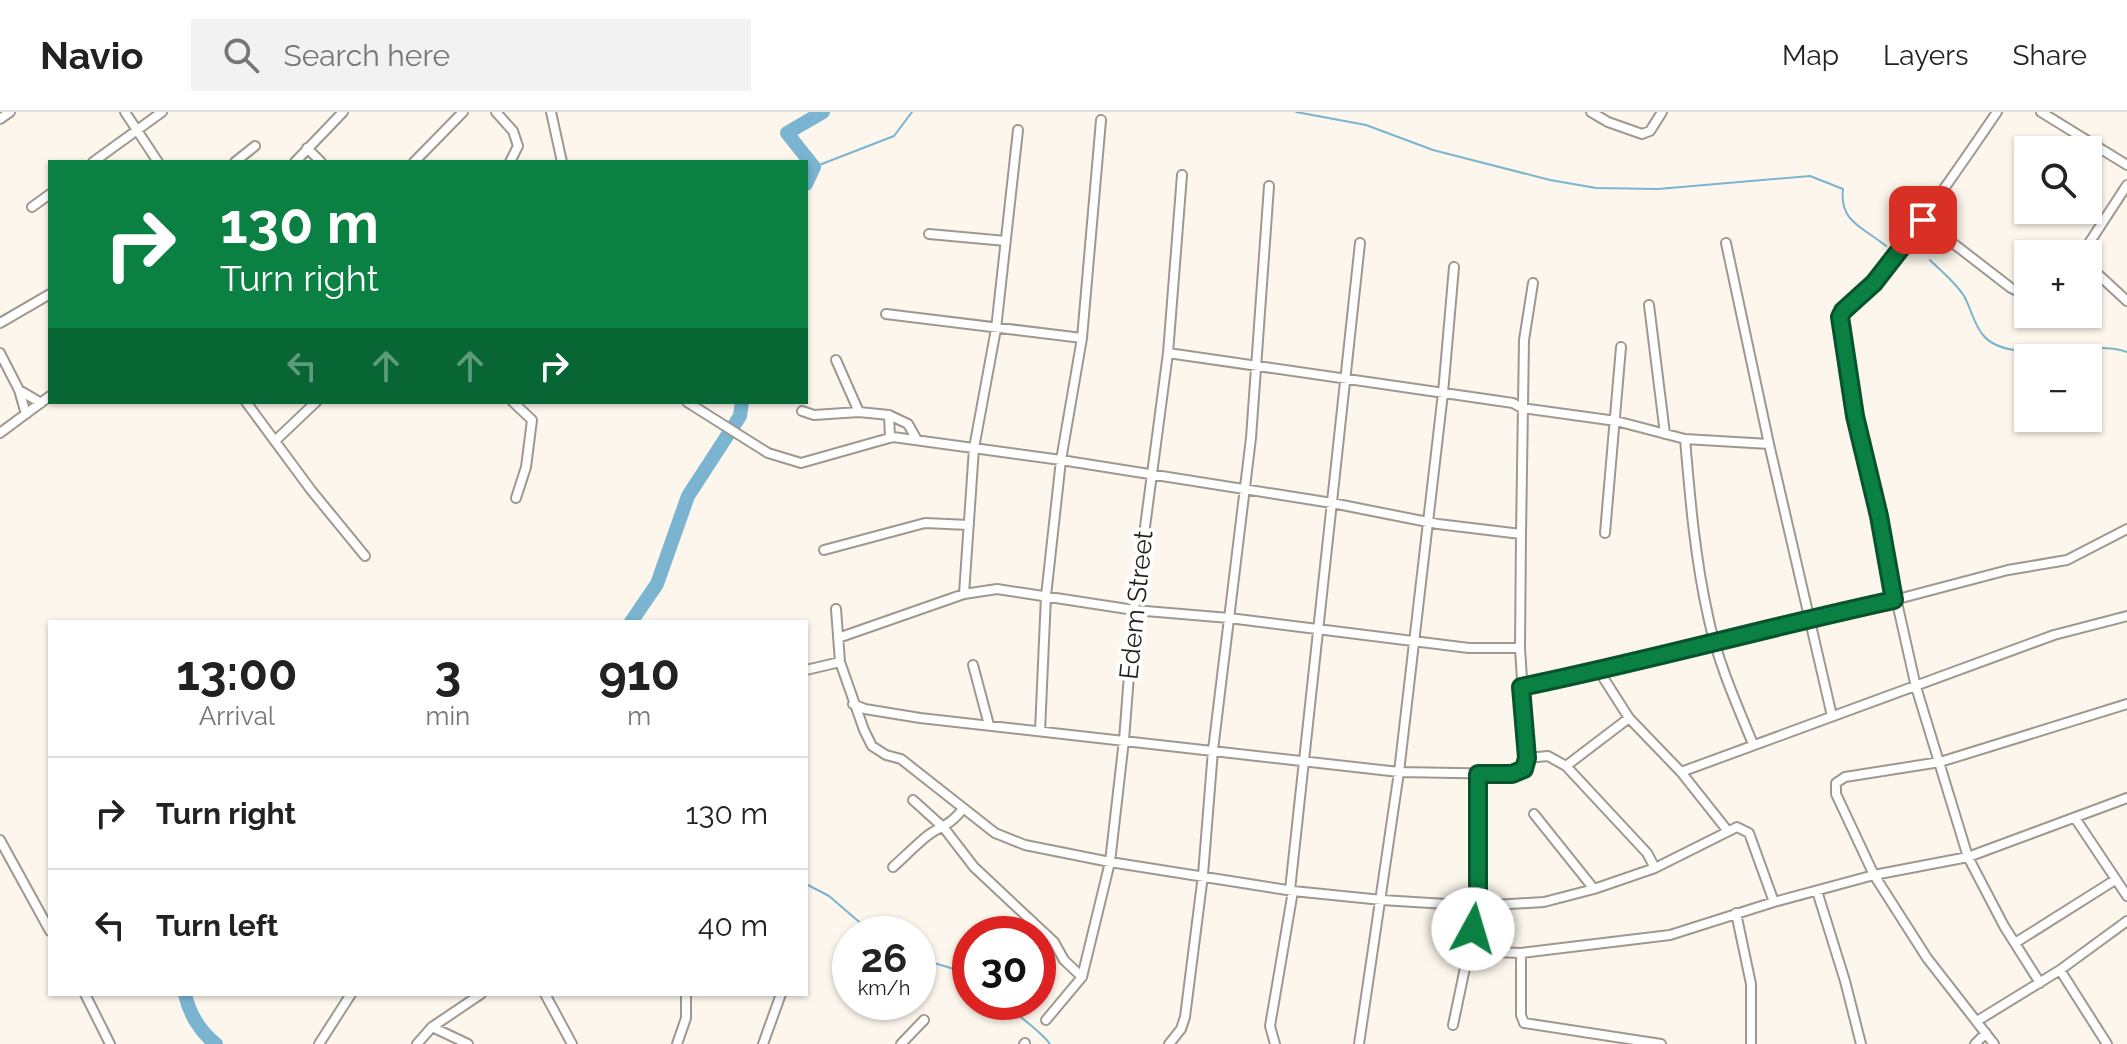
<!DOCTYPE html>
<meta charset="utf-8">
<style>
:root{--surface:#fff;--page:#f2f2f2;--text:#222;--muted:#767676;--line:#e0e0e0}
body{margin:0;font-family:Raleway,sans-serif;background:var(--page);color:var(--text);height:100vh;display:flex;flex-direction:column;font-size:30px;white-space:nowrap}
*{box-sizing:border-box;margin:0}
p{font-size:26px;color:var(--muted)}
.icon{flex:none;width:44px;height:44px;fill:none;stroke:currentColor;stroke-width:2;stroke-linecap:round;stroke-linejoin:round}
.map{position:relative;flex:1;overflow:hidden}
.sheet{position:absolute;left:48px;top:508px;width:760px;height:376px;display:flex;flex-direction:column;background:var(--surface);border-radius:0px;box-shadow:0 2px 6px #0004}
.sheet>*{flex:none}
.guide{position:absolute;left:48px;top:48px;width:760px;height:244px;border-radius:0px;box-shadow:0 2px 6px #0004;background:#0b8043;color:#fff;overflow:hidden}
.fabs{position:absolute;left:2014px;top:24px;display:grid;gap:16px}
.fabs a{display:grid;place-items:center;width:88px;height:88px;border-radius:0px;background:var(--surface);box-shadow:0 2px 6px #0004;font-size:40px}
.speed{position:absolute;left:832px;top:804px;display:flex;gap:16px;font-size:40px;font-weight:700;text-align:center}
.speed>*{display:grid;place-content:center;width:104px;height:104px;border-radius:50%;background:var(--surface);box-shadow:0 2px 6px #0004;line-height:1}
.speed small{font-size:20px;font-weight:400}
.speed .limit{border:12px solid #d22;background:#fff;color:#111}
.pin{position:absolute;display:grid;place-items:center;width:68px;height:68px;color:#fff;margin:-34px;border-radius:16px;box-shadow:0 4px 12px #0006}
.me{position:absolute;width:88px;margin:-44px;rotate:6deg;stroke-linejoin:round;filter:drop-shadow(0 0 6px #0008)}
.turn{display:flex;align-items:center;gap:28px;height:168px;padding:0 40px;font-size:36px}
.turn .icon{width:104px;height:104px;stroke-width:2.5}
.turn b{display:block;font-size:56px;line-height:68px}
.lanes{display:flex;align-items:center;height:76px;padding:0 40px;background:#0003;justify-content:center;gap:40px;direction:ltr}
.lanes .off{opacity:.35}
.eta{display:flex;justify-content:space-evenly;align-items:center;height:136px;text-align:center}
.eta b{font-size:48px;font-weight:700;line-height:56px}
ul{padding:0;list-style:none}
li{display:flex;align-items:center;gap:24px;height:112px;padding:0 40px;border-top:2px solid var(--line)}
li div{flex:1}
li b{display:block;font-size:30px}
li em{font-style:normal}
header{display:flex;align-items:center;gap:48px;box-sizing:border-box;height:112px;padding:0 40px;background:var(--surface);border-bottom:2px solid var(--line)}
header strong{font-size:38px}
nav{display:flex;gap:44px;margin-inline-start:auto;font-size:28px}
.search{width:560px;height:72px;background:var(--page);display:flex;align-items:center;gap:20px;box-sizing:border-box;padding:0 28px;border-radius:0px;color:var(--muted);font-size:30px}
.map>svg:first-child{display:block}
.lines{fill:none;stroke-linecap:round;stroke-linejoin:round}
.stream{stroke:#7ab4d0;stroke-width:2}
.river{stroke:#7ab4d0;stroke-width:14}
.minor-casing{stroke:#9e988f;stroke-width:12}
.minor{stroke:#fff;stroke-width:8}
.route-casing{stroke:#07532c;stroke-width:20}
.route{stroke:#0b8043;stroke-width:14}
.labels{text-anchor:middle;stroke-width:8;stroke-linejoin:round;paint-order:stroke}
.street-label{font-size:26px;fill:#211f1b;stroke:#fff}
</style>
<header>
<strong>Navio</strong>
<div class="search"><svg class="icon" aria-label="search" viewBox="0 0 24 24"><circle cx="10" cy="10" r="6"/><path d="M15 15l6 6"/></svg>Search here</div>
<nav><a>Map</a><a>Layers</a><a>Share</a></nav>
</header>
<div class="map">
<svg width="2127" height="932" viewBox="0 0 2127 932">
<rect width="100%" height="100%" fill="#fcf6ec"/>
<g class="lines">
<path class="stream" d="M1296,0L1366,13L1433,38L1550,68L1596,76L1658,77L1810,64L1843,77C1839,110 1863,115 1886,134
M814,55L894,24L912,0
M1930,148C1941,159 1956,171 1964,184C1971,196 1974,213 1983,223C2010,256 2090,226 2127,240
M806,772L829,784L871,820L881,812L895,822
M918,849L931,850L970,862
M1004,890C1018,905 1039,917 1050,932"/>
<path class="river" d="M806,72L814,55L787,21L823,0
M631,510L657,472L688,384L740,304L742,290
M185,882C189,901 200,920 216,932"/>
<defs>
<path id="minor" d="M125,0L158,50
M496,0L513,19L518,34L510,50
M551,0L562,50
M1591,0L1608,10L1642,22L1650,19L1662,0
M1997,0C1959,56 1920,113 1878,166C1866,181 1840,191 1839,212L1855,304L1916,575L1968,745L2004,814L2040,871
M2041,0L2127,53
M0,7L10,0
M307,36L321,50
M93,50L162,0
M235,50L255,34
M295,50L343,0
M414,50L463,0
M32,95L50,82
M1923,108L2011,176L2028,184
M929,122L1006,129
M1726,131L1769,332L1832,604
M2082,142L2127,73
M2088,153L2127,189
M1649,193L1665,322
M886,202L1082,226
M0,211L50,182
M0,241L19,278L26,302
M1168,241L1513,291L1522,296L1616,309L1685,327L1769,332
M836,248L859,300
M19,278L41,291
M246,290L311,378L365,444
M513,290L532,308L526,355L516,386
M687,290L768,341L801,351L893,325L1061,348L1332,391L1438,412L1521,422
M802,299L814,303L859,300L889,303L890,326
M889,303L908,312L917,328
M0,321L50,284
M1685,327C1690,386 1695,446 1708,504C1717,548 1736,591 1753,632
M276,328L316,290
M1605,421L1621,235
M824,438L925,411L969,413
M964,482L974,336L996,217L1018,18
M836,497L840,550L864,618L872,634L886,643L901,647L995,721L1025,733L1110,750L1293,779L1382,788L1478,794L1544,790L1594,777L1655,756L1737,715L1749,721L1774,790
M838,526L964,482L997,477L1134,498L1229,506L1469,536H1520
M973,553L989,613
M806,558L840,550
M1599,559L1629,606L1681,660L1727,718
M1521,575L1599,559L1716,528L1894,488L2008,458L2067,448L2127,417
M853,592L865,597L920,606L1399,660L1512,662L1524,657L1527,646L1520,536L1521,422L1524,228L1533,171
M1040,619L1046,484L1061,348L1082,226L1101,8
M1527,646L1548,644L1566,654L1647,741L1655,756
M1566,654L1629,606
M1681,660L2054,523L2127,504
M913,688L944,716L974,755L1054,830L1064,848L1082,865
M1534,702L1594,777
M2075,706L2127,784
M0,728L50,819
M893,755C904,745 915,734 927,724C943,712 947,716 962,698
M1290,778L1360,131
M1817,779L1845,869L1861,932
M1736,801L1751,872V932
M2015,831L2115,768
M1469,839L1521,841L1670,823L1774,790L1874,763L1968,745L2127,686
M1521,841V903L1524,911L1661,932
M2060,858L2107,932
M85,882L110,932
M545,882L572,932
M1046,908L1082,865L1110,750L1124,628L1134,498L1168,241L1182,63
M1977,909L2060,858L2127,809
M1453,913L1478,794V662
M432,915L468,932
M319,932L351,882
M417,932L432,915L481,882
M677,932L686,906V882
M763,932L781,882
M901,932L924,908
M1024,932L1025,931
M1169,932L1181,917L1185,905L1203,763L1213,638L1251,326L1269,74
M1275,932L1270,914L1293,779
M1359,932L1399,660L1443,281L1454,155
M1975,932L1986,921
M1994,932L1927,846L1874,763L1836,682V671L1845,665L1940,650L2127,592"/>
</defs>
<use href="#minor" class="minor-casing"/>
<use href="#minor" class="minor"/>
</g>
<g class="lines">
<defs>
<path id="route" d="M1473,817L1478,794V662H1512L1524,657L1527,646L1521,575C1647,549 1769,515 1894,488L1879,404L1855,304L1840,205L1843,199L1874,171L1923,108"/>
</defs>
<use href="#route" class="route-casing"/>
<use href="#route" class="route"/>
</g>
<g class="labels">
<g class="street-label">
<text transform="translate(1136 493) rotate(-84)" y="9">Edem Street</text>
</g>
</g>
</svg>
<div class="fabs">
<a><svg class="icon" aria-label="search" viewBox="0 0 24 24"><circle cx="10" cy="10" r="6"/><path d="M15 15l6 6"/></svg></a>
<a>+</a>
<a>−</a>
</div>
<div class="speed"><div>26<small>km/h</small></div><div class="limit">30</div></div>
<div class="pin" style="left:1923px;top:108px;background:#d93025"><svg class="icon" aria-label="arrive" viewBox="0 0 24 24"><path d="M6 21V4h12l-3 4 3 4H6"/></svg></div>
<svg class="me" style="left:1473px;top:817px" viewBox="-20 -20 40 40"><circle r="19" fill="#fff"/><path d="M0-13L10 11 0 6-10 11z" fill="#0b8043"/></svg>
<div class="guide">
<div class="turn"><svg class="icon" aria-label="right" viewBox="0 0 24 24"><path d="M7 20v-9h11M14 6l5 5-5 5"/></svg><div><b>130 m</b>Turn right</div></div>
<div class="lanes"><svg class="icon off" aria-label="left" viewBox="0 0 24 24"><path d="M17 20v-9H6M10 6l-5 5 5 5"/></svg><svg class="icon off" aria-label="ahead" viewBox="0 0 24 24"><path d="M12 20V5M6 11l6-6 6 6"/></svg><svg class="icon off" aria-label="ahead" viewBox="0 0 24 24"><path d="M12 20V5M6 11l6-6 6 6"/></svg><svg class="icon" aria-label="right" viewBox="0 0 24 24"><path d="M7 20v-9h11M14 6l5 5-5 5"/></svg></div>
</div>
<section class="sheet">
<div class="eta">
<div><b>13:00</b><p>Arrival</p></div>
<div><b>3</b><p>min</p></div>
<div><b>910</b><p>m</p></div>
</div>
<ul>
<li><svg class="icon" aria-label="right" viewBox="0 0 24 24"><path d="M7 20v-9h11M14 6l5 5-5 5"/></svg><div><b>Turn right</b></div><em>130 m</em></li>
<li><svg class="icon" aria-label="left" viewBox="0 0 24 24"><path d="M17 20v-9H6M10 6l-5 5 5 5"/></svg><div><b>Turn left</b></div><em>40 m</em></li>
</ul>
</section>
</div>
